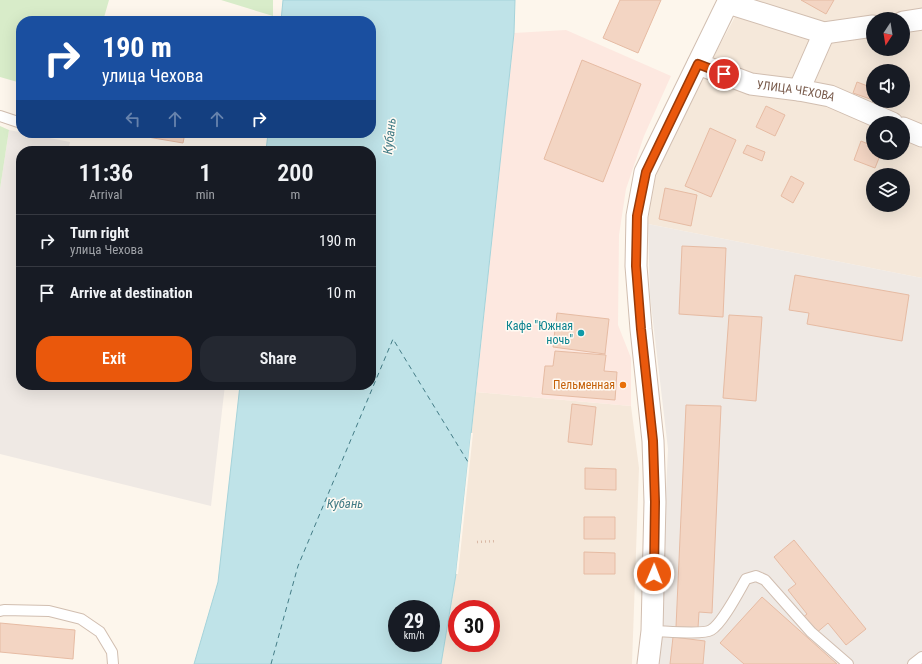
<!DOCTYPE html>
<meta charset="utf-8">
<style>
:root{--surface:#171b24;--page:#242831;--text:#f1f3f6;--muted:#9ea1a6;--line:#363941;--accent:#ea580c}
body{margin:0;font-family:"Roboto Condensed",sans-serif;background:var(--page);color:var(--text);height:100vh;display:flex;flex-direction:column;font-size:15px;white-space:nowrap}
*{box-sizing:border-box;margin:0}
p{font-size:13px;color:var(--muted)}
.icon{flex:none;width:22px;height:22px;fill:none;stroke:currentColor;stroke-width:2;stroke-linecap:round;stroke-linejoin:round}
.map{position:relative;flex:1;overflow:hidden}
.details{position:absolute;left:16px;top:146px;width:360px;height:244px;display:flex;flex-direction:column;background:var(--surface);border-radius:16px;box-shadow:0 4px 16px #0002}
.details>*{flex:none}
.guide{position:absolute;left:16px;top:16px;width:360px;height:122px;border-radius:16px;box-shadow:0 4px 16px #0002;background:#1a4fa0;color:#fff;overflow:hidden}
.needle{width:26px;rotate:192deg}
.buttons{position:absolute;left:866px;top:12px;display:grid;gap:8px}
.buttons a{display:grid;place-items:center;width:44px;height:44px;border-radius:50%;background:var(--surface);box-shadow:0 4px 16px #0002;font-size:20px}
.speed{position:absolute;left:388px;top:600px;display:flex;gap:8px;font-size:20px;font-weight:700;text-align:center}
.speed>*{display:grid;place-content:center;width:52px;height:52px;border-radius:50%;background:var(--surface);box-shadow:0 4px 16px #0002;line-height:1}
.speed small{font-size:10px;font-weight:400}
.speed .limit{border:6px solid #d22;background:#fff;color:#111}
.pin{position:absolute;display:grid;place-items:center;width:34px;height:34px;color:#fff;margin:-17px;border:2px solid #fff;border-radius:50%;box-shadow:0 1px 4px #0007}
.me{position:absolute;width:44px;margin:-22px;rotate:1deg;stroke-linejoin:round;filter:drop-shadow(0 0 3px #0008)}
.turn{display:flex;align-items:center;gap:14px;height:84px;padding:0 20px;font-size:18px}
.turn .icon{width:52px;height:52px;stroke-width:2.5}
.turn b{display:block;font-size:28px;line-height:34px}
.lanes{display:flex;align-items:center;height:38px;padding:0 20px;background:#0003;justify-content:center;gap:20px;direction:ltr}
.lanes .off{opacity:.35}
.eta{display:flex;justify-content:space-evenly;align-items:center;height:68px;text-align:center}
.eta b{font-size:24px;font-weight:600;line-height:28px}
.action{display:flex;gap:8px;margin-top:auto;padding:8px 20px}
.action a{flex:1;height:46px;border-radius:16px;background:var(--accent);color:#fff;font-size:16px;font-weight:600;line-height:46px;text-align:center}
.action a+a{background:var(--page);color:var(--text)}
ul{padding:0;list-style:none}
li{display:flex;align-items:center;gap:12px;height:52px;padding:0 20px;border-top:1px solid var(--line)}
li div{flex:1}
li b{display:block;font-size:15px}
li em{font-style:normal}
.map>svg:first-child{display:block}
.residential{fill:#f5e8da;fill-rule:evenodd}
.commercial{fill:#fde8e0}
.industrial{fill:#efe9e4}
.green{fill:#d8ecc9}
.water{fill:#bfe3e8;stroke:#a5d3da;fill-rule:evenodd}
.pier{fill:#fdf6ec}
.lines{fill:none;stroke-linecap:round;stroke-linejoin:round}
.ferry{stroke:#437c86;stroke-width:1;stroke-dasharray:5 4;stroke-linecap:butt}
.building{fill:#f3d5c3;stroke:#e6bba3}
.service-casing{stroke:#d1beb0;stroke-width:12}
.minor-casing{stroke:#d1beb0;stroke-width:23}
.path{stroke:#d9b8a5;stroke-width:2.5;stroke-dasharray:1 3;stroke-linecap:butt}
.service{stroke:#fff;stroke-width:10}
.minor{stroke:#fff;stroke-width:21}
.route-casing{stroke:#983908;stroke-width:10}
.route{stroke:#ea580c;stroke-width:7}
.culture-dot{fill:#0f9aa8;stroke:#fffaf3;stroke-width:1.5}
.food-dot{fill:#e8710a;stroke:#fffaf3;stroke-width:1.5}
.labels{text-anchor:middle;stroke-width:3;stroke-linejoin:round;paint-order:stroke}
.street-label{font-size:12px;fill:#7a5c4d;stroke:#fffaf3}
.culture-label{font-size:12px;fill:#0d838f;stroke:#fffaf3;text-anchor:end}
.food-label{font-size:12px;fill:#c56008;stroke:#fffaf3;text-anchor:end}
.water-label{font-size:13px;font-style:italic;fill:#437c86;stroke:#fffaf3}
</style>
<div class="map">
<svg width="922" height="664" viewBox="0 0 922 664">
<rect width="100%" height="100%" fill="#fdf6ec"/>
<path class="residential" d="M744,0H922V278L648,224L652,187L672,134ZM873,19H903V49H873ZM873,71H903V101H873ZM873,123H903V153H873ZM873,175H903V205H873Z
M476,392L631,406L639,468L632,664H441L456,574ZM457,609H491V643H457Z"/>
<path class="commercial" d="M566,30L671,76L644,136L626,189L619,235L618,325L631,358V406L476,392L514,33Z"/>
<path class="industrial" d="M9,130L70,142L68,151H21V385H225L211,506L0,454V189Z
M648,224L922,278V664H658L668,449L650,296Z"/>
<path class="green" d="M0,0H109L103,21H21V83L0,77Z
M221,0H273V16Z
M0,126L9,130L0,189Z"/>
<path class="water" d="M283,0H515L514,33L456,574L441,664H194L218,582L240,385H371V151H266L268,133H371V21H281ZM397,609H431V643H397Z"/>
<path class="pier" d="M471,433H473L458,574H456Z"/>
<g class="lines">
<path class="ferry" d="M271,664L298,566L393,339L468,462"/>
</g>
<path class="building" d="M620,0H661L638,53L603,38Z
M801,0H834L826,14Z
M582,60L641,84L603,182L544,159Z
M857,82L873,88V100L853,93Z
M766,106L785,115L775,136L756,127Z
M710,128L736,140L711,197L685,186Z
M124,133H185L183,143Z
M861,141L873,146V153H881L875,168L854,160Z
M747,145L765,152L762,161L743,153Z
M791,176L804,183L793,203L781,196Z
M665,188L697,195L691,226L659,219Z
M682,246L726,248L723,317L679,314Z
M795,275L909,295L902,341L807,324L809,313L789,310Z
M557,313L609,319L605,354L553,347Z
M729,315L762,317L756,401L723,398Z
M555,351L606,355L604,371L617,372L615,400L542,394L545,366H553Z
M572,404L596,407L592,445L568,442Z
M686,405L721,406L712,613L699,612L698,628L676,627Z
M585,468L616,469V490L585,489Z
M584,517H615V539H584Z
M794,540L866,629L846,645L828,623L815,634L802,618L807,614L788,590L796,584L774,557Z
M584,552L615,553V574H584Z
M762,597L837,664H744L720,643Z
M0,623L75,630L73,659L0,652Z
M673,637L705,641L703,664H670Z"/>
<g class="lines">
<defs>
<path id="service" d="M0,116L21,123
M0,611L4,610L49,611L81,619L100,632L112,652L113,664
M652,631C663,631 703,635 711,630C722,624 739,591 746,579L756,576L765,580L811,632L848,664
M913,664L922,657"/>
<g id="minor">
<path d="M728,3L824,33L873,26"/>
<path d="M903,22L922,19"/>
<path id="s1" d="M698,64L751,84L799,90L830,96L892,123"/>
<path d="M799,90L824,33"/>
<path d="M903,128L922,136"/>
<path d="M648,664L652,631L655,502L653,441L641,329L636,266L637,216L645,172L729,0"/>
</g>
</defs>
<use href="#service" class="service-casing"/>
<use href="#minor" class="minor-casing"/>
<path class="path" d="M477,542L497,541"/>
<use href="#service" class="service"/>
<use href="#minor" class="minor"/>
</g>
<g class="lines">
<defs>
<path id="route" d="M654,574L655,502L653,441L641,329L636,266L637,216L646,172L698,64L724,74"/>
</defs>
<use href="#route" class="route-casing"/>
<use href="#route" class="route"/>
</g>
<circle class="culture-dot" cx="581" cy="333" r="4"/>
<circle class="food-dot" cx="623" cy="385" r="4"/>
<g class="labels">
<g class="street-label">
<text dy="4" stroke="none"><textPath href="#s1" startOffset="102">УЛИЦА ЧЕХОВА</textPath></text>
</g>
<g class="culture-label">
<text x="573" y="330">Кафе "Южная<tspan x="573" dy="14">ночь"</tspan></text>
</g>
<g class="food-label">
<text x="615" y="389">Пельменная</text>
</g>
<g class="water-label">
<text transform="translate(389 136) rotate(-84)" y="5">Кубань</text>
<text x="345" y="508">Кубань</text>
</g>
</g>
</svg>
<div class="buttons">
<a><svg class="needle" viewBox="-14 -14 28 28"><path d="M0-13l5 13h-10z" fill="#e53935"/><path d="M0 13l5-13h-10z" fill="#9ea1a6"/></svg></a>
<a><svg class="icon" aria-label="sound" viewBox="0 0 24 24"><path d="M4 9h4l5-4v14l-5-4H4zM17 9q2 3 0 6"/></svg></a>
<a><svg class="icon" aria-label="search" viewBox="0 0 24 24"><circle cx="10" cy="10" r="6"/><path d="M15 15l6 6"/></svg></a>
<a><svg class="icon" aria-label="layers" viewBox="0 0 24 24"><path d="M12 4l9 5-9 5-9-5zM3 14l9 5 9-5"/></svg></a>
</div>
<div class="speed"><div>29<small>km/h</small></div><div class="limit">30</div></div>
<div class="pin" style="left:724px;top:74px;background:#d93025"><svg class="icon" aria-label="arrive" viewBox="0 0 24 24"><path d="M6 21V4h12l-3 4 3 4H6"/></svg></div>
<svg class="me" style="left:654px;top:574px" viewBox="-20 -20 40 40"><circle r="17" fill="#ea580c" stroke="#fff" stroke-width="3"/><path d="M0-11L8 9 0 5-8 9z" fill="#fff"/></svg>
<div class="guide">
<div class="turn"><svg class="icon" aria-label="right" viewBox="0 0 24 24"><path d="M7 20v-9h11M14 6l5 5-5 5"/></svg><div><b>190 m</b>улица Чехова</div></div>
<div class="lanes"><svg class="icon off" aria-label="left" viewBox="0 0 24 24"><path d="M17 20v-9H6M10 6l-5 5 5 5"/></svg><svg class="icon off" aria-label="ahead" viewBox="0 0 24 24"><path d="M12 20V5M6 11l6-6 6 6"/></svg><svg class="icon off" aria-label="ahead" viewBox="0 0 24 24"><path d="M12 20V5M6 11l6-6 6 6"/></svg><svg class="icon" aria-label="right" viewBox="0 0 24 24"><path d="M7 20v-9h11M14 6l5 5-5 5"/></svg></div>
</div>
<section class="details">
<div class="eta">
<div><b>11:36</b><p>Arrival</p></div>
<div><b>1</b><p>min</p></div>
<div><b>200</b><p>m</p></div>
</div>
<ul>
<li><svg class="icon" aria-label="right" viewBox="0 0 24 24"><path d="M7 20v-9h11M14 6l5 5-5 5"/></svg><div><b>Turn right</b><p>улица Чехова</p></div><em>190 m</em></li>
<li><svg class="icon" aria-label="arrive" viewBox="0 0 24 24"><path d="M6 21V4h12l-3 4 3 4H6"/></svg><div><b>Arrive at destination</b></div><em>10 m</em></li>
</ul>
<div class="action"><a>Exit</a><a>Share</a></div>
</section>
</div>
